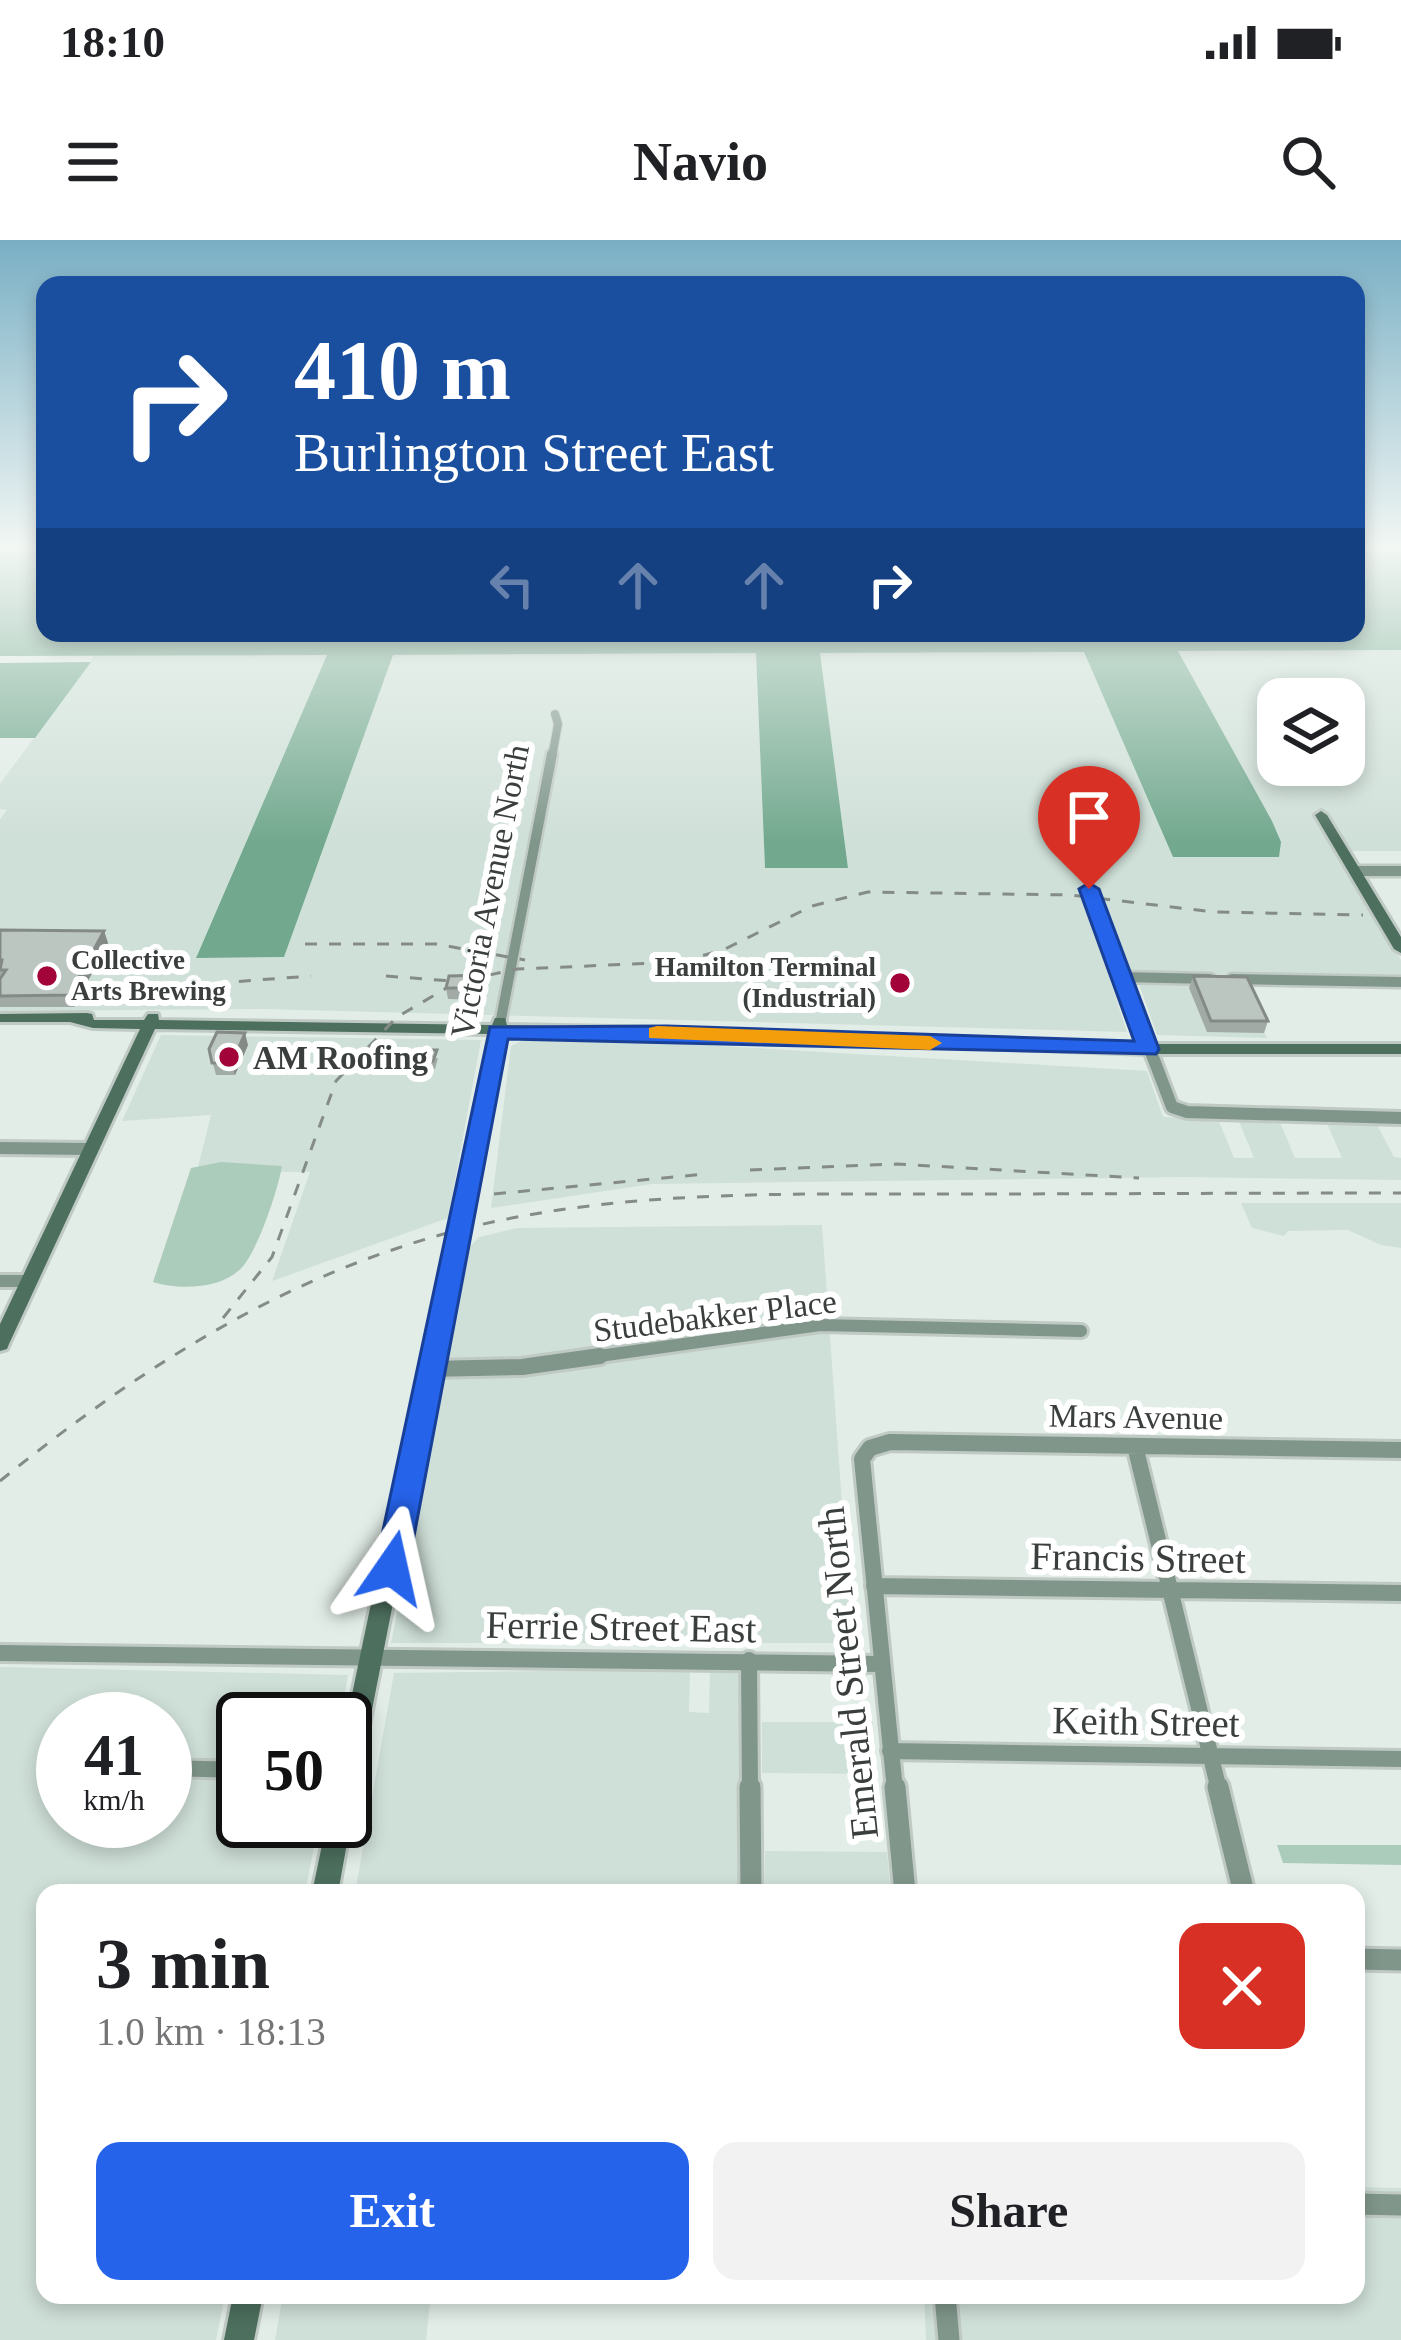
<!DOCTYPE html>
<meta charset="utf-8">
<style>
:root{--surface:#fff;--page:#f2f2f2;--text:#202124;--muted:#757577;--accent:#2563eb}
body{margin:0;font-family:Georgia,serif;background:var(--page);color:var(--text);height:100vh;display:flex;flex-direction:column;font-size:45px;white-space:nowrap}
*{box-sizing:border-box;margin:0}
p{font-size:39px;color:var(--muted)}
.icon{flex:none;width:66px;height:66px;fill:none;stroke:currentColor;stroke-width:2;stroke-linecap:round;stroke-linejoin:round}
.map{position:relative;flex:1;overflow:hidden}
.panel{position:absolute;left:36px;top:1644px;width:1329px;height:420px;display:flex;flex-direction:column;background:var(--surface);border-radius:24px;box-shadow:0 6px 18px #0003}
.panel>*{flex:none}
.banner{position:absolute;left:36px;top:36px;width:1329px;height:366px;border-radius:24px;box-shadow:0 6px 18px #0003;background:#1a4fa0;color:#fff;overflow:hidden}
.tools{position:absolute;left:1257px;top:438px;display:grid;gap:24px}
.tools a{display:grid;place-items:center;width:108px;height:108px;border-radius:24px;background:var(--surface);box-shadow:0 6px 18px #0003;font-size:60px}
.speed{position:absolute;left:36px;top:1452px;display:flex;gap:24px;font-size:60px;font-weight:700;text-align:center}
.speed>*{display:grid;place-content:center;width:156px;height:156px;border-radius:50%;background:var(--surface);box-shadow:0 6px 18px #0003;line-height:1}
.speed small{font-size:30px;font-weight:400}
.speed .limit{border:6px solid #111;border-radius:18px;background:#fff;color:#111}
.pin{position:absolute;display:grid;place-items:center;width:102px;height:102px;color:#fff;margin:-123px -51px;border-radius:50% 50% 50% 0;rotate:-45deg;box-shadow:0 0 12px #0007}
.pin .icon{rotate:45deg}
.me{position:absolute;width:132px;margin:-66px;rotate:11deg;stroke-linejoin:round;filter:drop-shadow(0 0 9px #0008)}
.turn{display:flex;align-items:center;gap:42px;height:252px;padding:0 60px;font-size:54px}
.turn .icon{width:156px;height:156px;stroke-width:2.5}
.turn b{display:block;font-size:84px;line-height:102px}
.lanes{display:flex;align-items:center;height:114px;padding:0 60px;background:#0003;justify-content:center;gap:60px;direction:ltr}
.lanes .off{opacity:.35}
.round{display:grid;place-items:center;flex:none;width:126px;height:126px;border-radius:24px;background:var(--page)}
.overview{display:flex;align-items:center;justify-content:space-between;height:204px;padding:0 60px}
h1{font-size:72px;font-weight:700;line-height:90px}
.cta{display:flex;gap:24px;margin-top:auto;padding:24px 60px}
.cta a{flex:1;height:138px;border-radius:24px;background:var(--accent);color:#fff;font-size:48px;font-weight:700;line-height:138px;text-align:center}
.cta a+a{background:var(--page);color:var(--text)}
.status{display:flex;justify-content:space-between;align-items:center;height:84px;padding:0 60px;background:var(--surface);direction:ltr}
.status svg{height:33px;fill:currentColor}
header{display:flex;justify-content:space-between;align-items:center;height:156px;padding:0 60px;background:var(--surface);font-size:54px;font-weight:700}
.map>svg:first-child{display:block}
.built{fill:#cfe0d8;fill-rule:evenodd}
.green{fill:#acccbb}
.water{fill:#72a88e}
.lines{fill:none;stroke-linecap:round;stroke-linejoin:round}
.street-far4-casing{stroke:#c0cac5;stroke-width:10}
.street-far3-casing{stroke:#c0cac5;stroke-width:15}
.street-far2-casing{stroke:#c0cac5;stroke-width:18}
.street-far1-casing{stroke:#c0cac5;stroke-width:22}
.street-casing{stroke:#c0cac5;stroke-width:27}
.secondary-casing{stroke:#c0cac5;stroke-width:6}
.street-far4{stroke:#80968b;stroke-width:8}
.street-far3{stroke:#80968b;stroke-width:10}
.street-far2{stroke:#80968b;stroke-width:12}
.street-far1{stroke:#80968b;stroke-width:16}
.street{stroke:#80968b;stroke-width:21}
.secondary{fill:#4d6f5e;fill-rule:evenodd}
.rail{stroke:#858c88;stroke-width:3;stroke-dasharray:12 12;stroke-linecap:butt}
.wall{fill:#a2aaa6}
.shaded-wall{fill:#848b87}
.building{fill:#bcc6c1;stroke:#848b87;stroke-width:3}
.route{fill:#2563eb;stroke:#184099;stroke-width:3}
.slow{fill:#f59e0b}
.poi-dot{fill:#a20439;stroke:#fff;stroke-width:4.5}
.labels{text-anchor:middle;stroke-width:12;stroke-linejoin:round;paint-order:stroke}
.far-poi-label{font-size:27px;font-weight:bold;fill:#3a3e3c;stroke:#fff;text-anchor:start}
.street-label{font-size:33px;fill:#3a3e3c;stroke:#fff}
.poi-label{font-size:33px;font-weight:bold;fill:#3a3e3c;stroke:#fff;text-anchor:start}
.near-street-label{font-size:39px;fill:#3a3e3c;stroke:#fff}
</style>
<div class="status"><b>18:10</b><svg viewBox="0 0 49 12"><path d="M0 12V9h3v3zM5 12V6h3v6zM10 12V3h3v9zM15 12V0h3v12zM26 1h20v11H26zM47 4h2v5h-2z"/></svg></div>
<header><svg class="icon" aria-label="menu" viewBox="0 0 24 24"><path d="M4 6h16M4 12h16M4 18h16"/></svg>Navio<svg class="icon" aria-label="search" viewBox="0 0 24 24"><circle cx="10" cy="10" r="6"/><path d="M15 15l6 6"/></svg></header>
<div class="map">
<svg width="1401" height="2100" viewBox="0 0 1401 2100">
<rect width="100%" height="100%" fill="#e2ede7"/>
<path class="built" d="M1401,410V611H1337L1401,720V739L1108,734L1127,792L264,769L0,771V579L7,570L0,569V544L94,416L327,415L196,717L320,618L392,415L756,413L765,628L848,627L820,413L1084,412L1173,617L1280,611L1272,581L1178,411ZM1278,459H1344V525H1278Z
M1139,744H1241L1267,798L1157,795Z
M161,795L481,800L448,978L272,1041L310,932L197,931L211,875L122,881Z
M526,799L687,804L1147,831L1163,877L1218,879L1234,918H1254L1238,879L1279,880L1295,918H1342L1326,881L1376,883L1394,917L1401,918V940L1184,937L652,944L491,968L511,806Z
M1241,963H1401V1008L1381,1005L1348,990L1288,991L1284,996L1252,988Z
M822,985L852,1403H391L470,1007L479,997L517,988Z
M0,1427L348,1435L340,1479H243V1581H319L305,1653H45V2055H225L216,2100H0ZM63,1479H165V1581H63Z
M690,1429L689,1472L709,1473L710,1429L739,1430L740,1653H355L394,1433Z
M762,1482H873L877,1534L762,1533Z
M765,1611L887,1612L891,1653H765Z
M1356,1947L1401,1948V2100H926L924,2055H1356Z
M283,2055H431L426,2100H275Z"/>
<path class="green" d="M221,922L282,926C278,950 259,1006 244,1025C224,1050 179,1050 153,1042L191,928Z
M1277,1605H1401V1625L1283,1623Z"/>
<path class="water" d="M0,309H45V393H1356V309H1401V410L1178,411L1272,581L1281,602L1279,617H1173L1084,412L820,413L848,628H765L756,413L393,415L284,717L196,718L327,415L0,416Z
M91,422L35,498H0V423Z"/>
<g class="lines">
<defs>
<path id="street-far4" d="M552,517L558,484L555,474"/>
<path id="street-far3" d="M1355,631H1401
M1089,649L1139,781
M1121,737L1210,739
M1232,739L1401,742
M501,779L552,514"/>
<path id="street-far2" d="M1138,778L1172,867L1187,872L1401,878
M0,908L89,909
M0,1041H29
M578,1119L820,1085L1081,1091"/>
<path id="street-far1" d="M429,1129L522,1127L600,1116
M1135,1206L1219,1550
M874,1346L1401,1353
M0,1413L882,1424
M749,1420L750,1550
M890,1511L1401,1519
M165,1528L243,1530
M895,1550L862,1219L870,1208L890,1202L1401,1210"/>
<path id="street" d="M750,1547L751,1653
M895,1547L905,1653
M1218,1547L1244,1653
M1356,1719L1401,1720
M1356,1964L1401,1965
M945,2055L949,2100"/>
<path id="secondary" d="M1321,571L1327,575L1401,697V713L1394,709L1315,575Z
M87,773L92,774L94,780H144L148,774H158L159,780L492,785L495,778H505L507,785L667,788L1148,804H1401V814H1148L667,796L505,794L357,1546L353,1554L345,1558V1488L490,794L155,789L9,1104L7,1109L0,1111V1084L140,789L93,788L70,782H0V774Z
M345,1572L351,1581L338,1653H312L327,1581H345Z
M233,2055H263L254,2100H224Z"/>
</defs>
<use href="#street-far4" class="street-far4-casing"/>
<use href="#street-far3" class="street-far3-casing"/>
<use href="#street-far2" class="street-far2-casing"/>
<use href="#street-far1" class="street-far1-casing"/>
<use href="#street" class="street-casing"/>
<use href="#secondary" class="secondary-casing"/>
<use href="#street-far4" class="street-far4"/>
<use href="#street-far3" class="street-far3"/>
<use href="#street-far2" class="street-far2"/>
<use href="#street-far1" class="street-far1"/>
<use href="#street" class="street"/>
<use href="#secondary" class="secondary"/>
<path class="rail" d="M305,704H436L525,720
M386,736L451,741
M191,745L311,736
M750,930L897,924L1139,938
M494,954L705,934
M223,1078L272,1017L336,841L397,777L457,742L517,729L681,722L725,709L812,666L868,652L1071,655L1214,672L1363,675
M0,1241C120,1144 250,1057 398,1008C572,949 756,954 937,954C1092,954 1246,953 1401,953"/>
</g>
<path class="wall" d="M0,690L104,691L108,703L74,767H0Z
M484,735L486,747L483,760L448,759L446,748Z
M1193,736L1268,781L1264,793L1207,792L1189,748Z
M248,805L235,835H216L209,809Z
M438,818L435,829H414L413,821Z"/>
<path class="shaded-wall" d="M104,691L108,703L74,767L69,755Z
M245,793L248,805L235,835L232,823Z"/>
<path class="building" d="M0,690L104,691L69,755L0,756V739L6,730H0L2,720H0Z
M484,735L482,748H446L449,736Z
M1193,736L1247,737L1268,781H1211Z
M217,792L245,793L232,823H212L209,809Z
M416,810H437L433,821H413Z"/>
<linearGradient id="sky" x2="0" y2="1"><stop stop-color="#79afc4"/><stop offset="0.51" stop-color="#f2f7f4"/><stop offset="1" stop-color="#f2f7f4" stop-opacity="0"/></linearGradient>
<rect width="1401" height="603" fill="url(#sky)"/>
<path class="route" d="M1089,643L1099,649L1159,809L1156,814L508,799L408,1328L403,1337L392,1341L380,1337L375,1328L490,787L667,786L1134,801L1079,649Z"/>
<path class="slow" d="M657,786L930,796L942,803L930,810L649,798V788Z"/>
<g class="poi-dot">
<circle cx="47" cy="736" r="12"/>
<circle cx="900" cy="743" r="12"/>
<circle cx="229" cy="817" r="12"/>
</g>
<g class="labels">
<g class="far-poi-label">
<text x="71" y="729">Collective<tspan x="71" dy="31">Arts Brewing</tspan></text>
<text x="876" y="736" text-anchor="end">Hamilton Terminal<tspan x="876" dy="31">(Industrial)</tspan></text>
</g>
<g class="street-label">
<text transform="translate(489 651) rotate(-79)" y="12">Victoria Avenue North</text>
<text transform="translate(715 1075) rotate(-7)" y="12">Studebakker Place</text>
<text transform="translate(1136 1176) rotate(1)" y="12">Mars Avenue</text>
</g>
<g class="poi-label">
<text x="253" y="829">AM Roofing</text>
</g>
<g class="near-street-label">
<text transform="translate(1138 1317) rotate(1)" y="14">Francis Street</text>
<text transform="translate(621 1386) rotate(1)" y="14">Ferrie Street East</text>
<text transform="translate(847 1433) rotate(-96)" y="14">Emerald Street North</text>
<text transform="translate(1146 1481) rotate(1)" y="14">Keith Street</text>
</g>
</g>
</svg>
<div class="tools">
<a><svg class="icon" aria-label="layers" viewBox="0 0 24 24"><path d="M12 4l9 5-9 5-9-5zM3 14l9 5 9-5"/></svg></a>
</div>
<div class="speed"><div>41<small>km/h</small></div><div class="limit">50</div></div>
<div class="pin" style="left:1089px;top:649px;background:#d93025"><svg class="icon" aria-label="arrive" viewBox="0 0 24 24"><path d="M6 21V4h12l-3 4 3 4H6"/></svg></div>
<svg class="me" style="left:392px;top:1328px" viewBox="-20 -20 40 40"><path d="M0-17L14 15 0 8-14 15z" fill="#2563eb" stroke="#fff" stroke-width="4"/></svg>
<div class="banner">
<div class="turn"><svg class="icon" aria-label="right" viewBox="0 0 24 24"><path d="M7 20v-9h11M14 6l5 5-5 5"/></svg><div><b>410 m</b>Burlington Street East</div></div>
<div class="lanes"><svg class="icon off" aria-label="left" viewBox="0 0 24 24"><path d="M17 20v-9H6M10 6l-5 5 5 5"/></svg><svg class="icon off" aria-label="ahead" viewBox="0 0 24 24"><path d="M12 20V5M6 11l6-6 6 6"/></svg><svg class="icon off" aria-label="ahead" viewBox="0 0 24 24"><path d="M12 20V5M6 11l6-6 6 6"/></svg><svg class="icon" aria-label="right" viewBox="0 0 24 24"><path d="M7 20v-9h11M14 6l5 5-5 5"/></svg></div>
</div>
<section class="panel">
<div class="overview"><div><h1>3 min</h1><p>1.0 km · 18:13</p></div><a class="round" style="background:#d93025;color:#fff"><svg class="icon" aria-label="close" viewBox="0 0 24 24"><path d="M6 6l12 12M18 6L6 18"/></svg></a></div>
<div class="cta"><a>Exit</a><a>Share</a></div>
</section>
</div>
